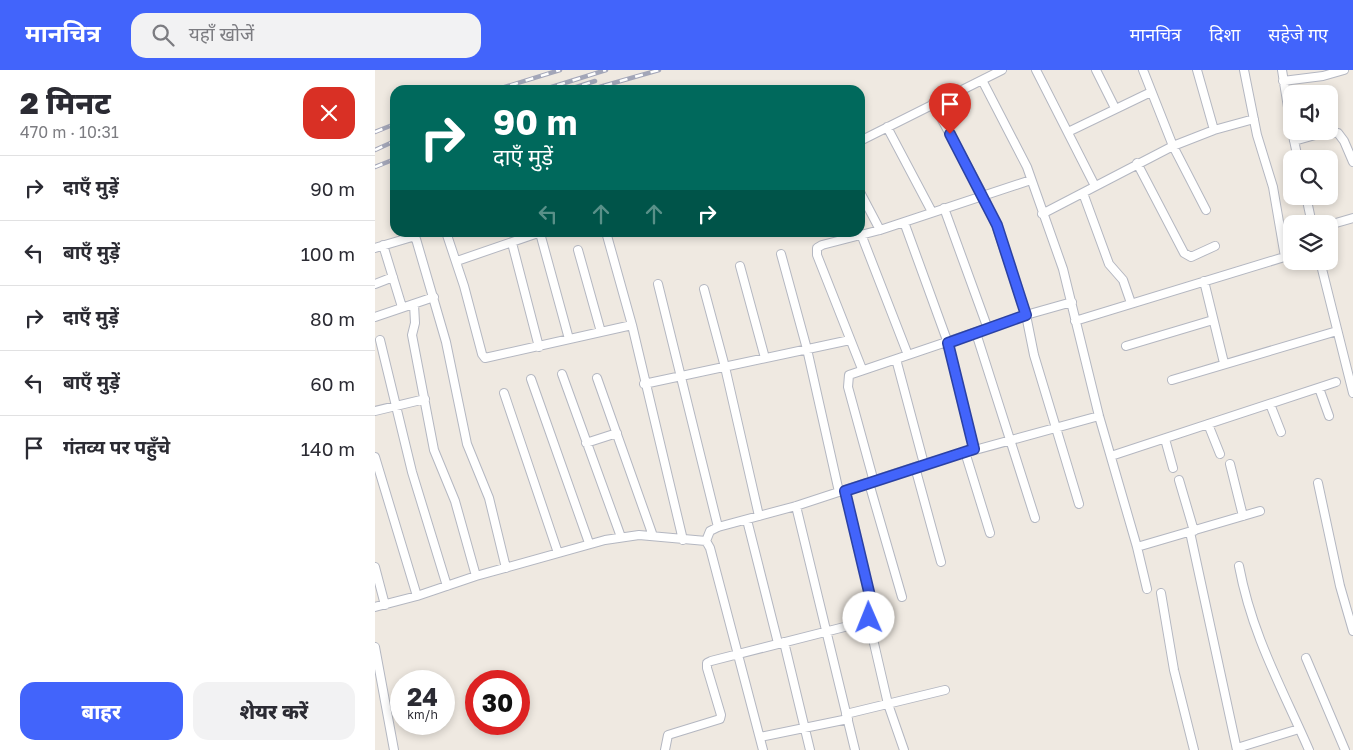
<!DOCTYPE html>
<html lang="hi">
<meta charset="utf-8">
<style>
:root{--surface:#fff;--page:#f2f2f3;--text:#2b2b33;--muted:#7c7c81;--line:#e1e1e2;--accent:#4264fb}
body{margin:0;font-family:"Golos Text","Noto Sans Devanagari",sans-serif;background:var(--page);color:var(--text);height:100vh;display:flex;flex-direction:column;font-size:19px;white-space:nowrap}
*{box-sizing:border-box;margin:0}
p{font-size:16px;color:var(--muted)}
.icon{flex:none;width:28px;height:28px;fill:none;stroke:currentColor;stroke-width:2;stroke-linecap:round;stroke-linejoin:round}
.map{position:relative;flex:1;overflow:hidden}
.drawer{display:flex;flex-direction:column;background:var(--surface);width:375px}
.drawer>*{flex:none}
.banner{position:absolute;left:15px;top:15px;width:475px;height:152px;border-radius:15px;box-shadow:0 2px 8px #0003;background:#00695c;color:#fff;overflow:hidden}
.tools{position:absolute;left:908px;top:15px;display:grid;gap:10px}
.tools a{display:grid;place-items:center;width:55px;height:55px;border-radius:10px;background:var(--surface);box-shadow:0 2px 8px #0003;font-size:25px}
.speed{position:absolute;left:15px;top:600px;display:flex;gap:10px;font-size:25px;font-weight:700;text-align:center}
.speed>*{display:grid;place-content:center;width:65px;height:65px;border-radius:50%;background:var(--surface);box-shadow:0 2px 8px #0003;line-height:1}
.speed small{font-size:12px;font-weight:400}
.speed .limit{border:8px solid #d22;background:#fff;color:#111}
.pin{position:absolute;display:grid;place-items:center;width:42px;height:42px;color:#fff;margin:-51px -21px;border-radius:50% 50% 50% 0;rotate:-45deg;box-shadow:0 0 5px #0007}
.pin .icon{rotate:45deg}
.me{position:absolute;width:55px;margin:-28px;rotate:359deg;stroke-linejoin:round;filter:drop-shadow(0 0 4px #0008)}
.turn{display:flex;align-items:center;gap:18px;height:105px;padding:0 20px;font-size:22px}
.turn .icon{width:65px;height:65px;stroke-width:2.5}
.turn b{display:block;font-size:35px;line-height:42px}
.lanes{display:flex;align-items:center;height:48px;padding:0 20px;background:#0003;justify-content:center;gap:25px;direction:ltr}
.lanes .off{opacity:.35}
.round{display:grid;place-items:center;flex:none;width:52px;height:52px;border-radius:15px;background:var(--page)}
.summary{display:flex;align-items:center;justify-content:space-between;height:85px;padding:0 20px}
h1{font-size:30px;font-weight:800;line-height:38px}
.button{display:flex;gap:10px;margin-top:auto;padding:10px 20px}
.button a{flex:1;height:58px;border-radius:15px;background:var(--accent);color:#fff;font-size:20px;font-weight:800;line-height:58px;text-align:center}
.button a+a{background:var(--page);color:var(--text)}
ul{padding:0;list-style:none}
li{display:flex;align-items:center;gap:15px;height:65px;padding:0 20px;border-top:1px solid var(--line)}
li div{flex:1}
li b{display:block;font-size:19px}
li em{font-style:normal}
header{display:flex;align-items:center;gap:30px;box-sizing:border-box;height:70px;padding:0 25px;background:var(--accent);color:#fff}
header strong{font-size:24px}
nav{display:flex;gap:28px;margin-inline-start:auto;font-size:18px}
.search{width:350px;height:45px;background:var(--page);display:flex;align-items:center;gap:12px;box-sizing:border-box;padding:0 18px;border-radius:15px;color:var(--muted);font-size:19px}
main{display:flex;flex:1;min-height:0}
.map>svg:first-child{display:block}
.lines{fill:none;stroke-linecap:round;stroke-linejoin:round}
.street-casing{stroke:#b4b7c1;stroke-width:10}
.street{stroke:#fff;stroke-width:8}
.rail-casing{stroke:#a3a6b8;stroke-width:4.5}
.rail{stroke:#fff;stroke-width:2.5;stroke-dasharray:8;stroke-linecap:butt}
.route-casing{stroke:#2b41a3;stroke-width:12}
.route{stroke:#4264fb;stroke-width:9}
</style>
<header>
<strong>मानचित्र</strong>
<div class="search"><svg class="icon" aria-label="search" viewBox="0 0 24 24"><circle cx="10" cy="10" r="6"/><path d="M15 15l6 6"/></svg>यहाँ खोजें</div>
<nav><a>मानचित्र</a><a>दिशा</a><a>सहेजे गए</a></nav>
</header>
<main>
<section class="drawer">
<div class="summary"><div><h1>2 मिनट</h1><p>470 m · 10:31</p></div><a class="round" style="background:#d93025;color:#fff"><svg class="icon" aria-label="close" viewBox="0 0 24 24"><path d="M6 6l12 12M18 6L6 18"/></svg></a></div>
<ul>
<li><svg class="icon" aria-label="right" viewBox="0 0 24 24"><path d="M7 20v-9h11M14 6l5 5-5 5"/></svg><div><b>दाएँ मुड़ें</b></div><em>90 m</em></li>
<li><svg class="icon" aria-label="left" viewBox="0 0 24 24"><path d="M17 20v-9H6M10 6l-5 5 5 5"/></svg><div><b>बाएँ मुड़ें</b></div><em>100 m</em></li>
<li><svg class="icon" aria-label="right" viewBox="0 0 24 24"><path d="M7 20v-9h11M14 6l5 5-5 5"/></svg><div><b>दाएँ मुड़ें</b></div><em>80 m</em></li>
<li><svg class="icon" aria-label="left" viewBox="0 0 24 24"><path d="M17 20v-9H6M10 6l-5 5 5 5"/></svg><div><b>बाएँ मुड़ें</b></div><em>60 m</em></li>
<li><svg class="icon" aria-label="arrive" viewBox="0 0 24 24"><path d="M6 21V4h12l-3 4 3 4H6"/></svg><div><b>गंतव्य पर पहुँचे</b></div><em>140 m</em></li>
</ul>
<div class="button"><a>बाहर</a><a>शेयर करें</a></div>
</section>
<div class="map">
<svg width="978" height="680" viewBox="0 0 978 680">
<rect width="100%" height="100%" fill="#efe9e1"/>
<g class="lines">
<defs>
<path id="street" d="M661,0L720,116
M721,0L740,38
M768,0L798,76L831,140
M822,0L839,60
M869,0L882,65L898,117L910,187
M907,0L916,56
M607,10L652,97L688,199L724,346L762,477L772,519
M908,11L948,6L969,0
M558,33L608,125L621,155L651,245L659,285L704,434
M512,57L557,142
M917,61L923,89
M693,62L776,22
M485,71L627,0
M919,71L951,62L963,63L969,71L978,92
M762,93L809,183L816,187L840,176
M485,122L505,160
M708,123L734,194L748,210L756,233
M931,126L937,154
M569,138L613,259
M667,144L798,76L839,60L879,49
M529,152L573,273L599,379
M954,155L978,148
M71,162L89,216L107,284L110,288L257,255
M231,162L257,255L308,470
M165,163L194,269
M486,164L533,285
M137,173L164,277
M8,175L27,237
M0,178L37,167L41,169L71,272L92,374L114,428L131,498
M203,180L226,262
M406,184L432,279L464,422
M82,191L166,162
M945,191L978,323
M365,196L390,288
M829,211L849,293
M0,214L18,207
M283,214L343,457
M329,219L350,297L384,446
M39,234L40,253L37,265L59,380L80,431L101,506
M0,247L59,227
M700,251L916,185
M601,263L660,448
M5,270L37,402L72,516
M751,276L838,250
M521,289L549,394
M487,299L442,185V178L447,175L505,160L656,110
M187,304L246,467
M222,308L278,466
M156,309L214,473
M797,310L962,261
M269,314L475,270
M944,318L954,346
M129,323L183,483
M895,334L906,362
M0,341L50,329
M833,354L845,384
M790,369L798,398
M211,373L242,363
M590,382L615,463
M736,386L961,312
M0,387L42,526
M855,394L868,446
M540,397L566,492
M804,410L819,461
M499,412L473,317L474,305L651,245L697,232
M494,413L527,527
M943,413L965,516L978,561
M470,421L495,526L496,542L491,552
M421,436L480,680
M372,450L403,573
M815,462L862,680
M331,471L335,461L343,457L421,436L549,394L724,346
M762,477L885,441
M864,496C877,565 906,616 934,680
M0,497L10,535
M786,523L799,600L819,680
M0,537L42,526L101,506L230,470L264,465L331,471L335,478L388,680
M409,572L435,680
M0,577L19,680
M931,588L970,680
M471,644L570,620
M385,667L473,649
M862,678L924,659
M290,680L293,665L345,649L346,645L332,598V593L336,591L489,552L495,556L513,634L529,680"/>
</defs>
<use href="#street" class="street-casing"/>
<use href="#street" class="street"/>
<defs>
<path id="rail" d="M120,20L185,0
M167,20L231,0
M192,20L220,11
M214,20L284,0
M0,62L20,54
M0,80L20,71
M0,97L20,89"/>
</defs>
<use href="#rail" class="rail-casing"/>
<use href="#rail" class="rail"/>
</g>
<g class="lines">
<defs>
<path id="route" d="M494,548L495,526L470,421L599,379L573,273L651,245L622,155L575,64"/>
</defs>
<use href="#route" class="route-casing"/>
<use href="#route" class="route"/>
</g>
</svg>
<div class="tools">
<a><svg class="icon" aria-label="sound" viewBox="0 0 24 24"><path d="M4 9h4l5-4v14l-5-4H4zM17 9q2 3 0 6"/></svg></a>
<a><svg class="icon" aria-label="search" viewBox="0 0 24 24"><circle cx="10" cy="10" r="6"/><path d="M15 15l6 6"/></svg></a>
<a><svg class="icon" aria-label="layers" viewBox="0 0 24 24"><path d="M12 4l9 5-9 5-9-5zM3 14l9 5 9-5"/></svg></a>
</div>
<div class="speed"><div>24<small>km/h</small></div><div class="limit">30</div></div>
<div class="pin" style="left:575px;top:64px;background:#d93025"><svg class="icon" aria-label="arrive" viewBox="0 0 24 24"><path d="M6 21V4h12l-3 4 3 4H6"/></svg></div>
<svg class="me" style="left:494px;top:548px" viewBox="-20 -20 40 40"><circle r="19" fill="#fff"/><path d="M0-13L10 11 0 6-10 11z" fill="#4264fb"/></svg>
<div class="banner">
<div class="turn"><svg class="icon" aria-label="right" viewBox="0 0 24 24"><path d="M7 20v-9h11M14 6l5 5-5 5"/></svg><div><b>90 m</b>दाएँ मुड़ें</div></div>
<div class="lanes"><svg class="icon off" aria-label="left" viewBox="0 0 24 24"><path d="M17 20v-9H6M10 6l-5 5 5 5"/></svg><svg class="icon off" aria-label="ahead" viewBox="0 0 24 24"><path d="M12 20V5M6 11l6-6 6 6"/></svg><svg class="icon off" aria-label="ahead" viewBox="0 0 24 24"><path d="M12 20V5M6 11l6-6 6 6"/></svg><svg class="icon" aria-label="right" viewBox="0 0 24 24"><path d="M7 20v-9h11M14 6l5 5-5 5"/></svg></div>
</div>
</div>
</main>
